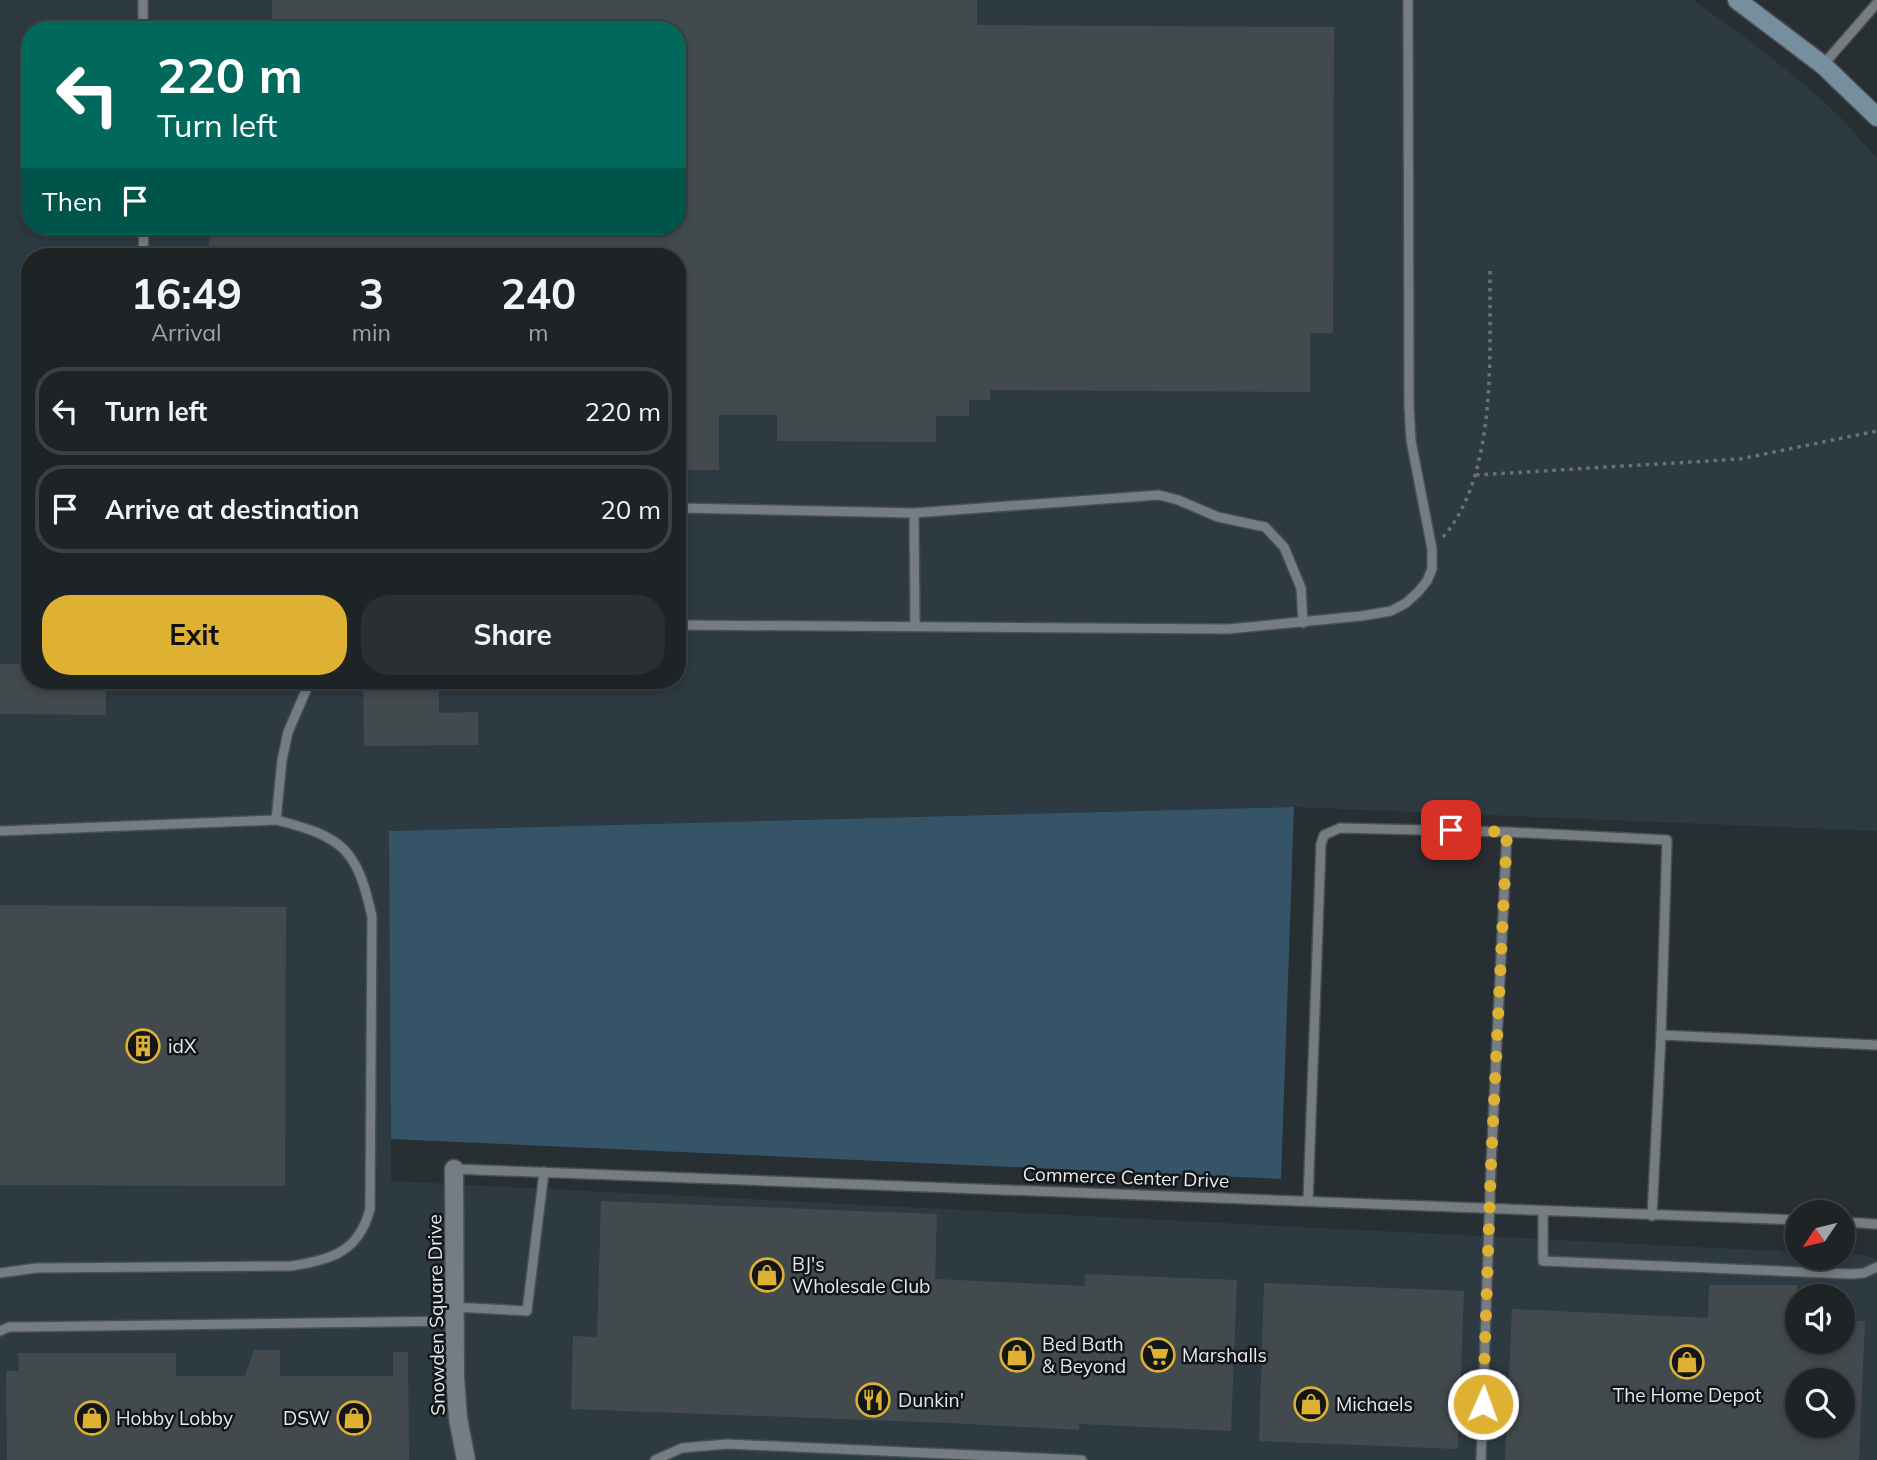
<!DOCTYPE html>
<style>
:root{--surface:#1e2326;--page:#2b2f32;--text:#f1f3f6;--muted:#a1a4a7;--line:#3c4043;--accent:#deb133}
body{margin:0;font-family:Mulish,sans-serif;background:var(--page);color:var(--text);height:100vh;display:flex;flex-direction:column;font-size:26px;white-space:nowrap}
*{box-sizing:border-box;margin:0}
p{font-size:23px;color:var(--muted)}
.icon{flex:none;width:38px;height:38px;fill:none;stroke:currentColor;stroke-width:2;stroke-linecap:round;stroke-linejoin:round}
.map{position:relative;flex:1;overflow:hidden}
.sheet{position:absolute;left:21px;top:248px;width:665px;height:441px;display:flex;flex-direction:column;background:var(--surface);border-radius:28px;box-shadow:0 4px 10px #0003,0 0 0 2px var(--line)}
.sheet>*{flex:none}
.top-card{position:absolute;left:21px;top:21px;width:665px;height:214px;border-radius:28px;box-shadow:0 4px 10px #0003,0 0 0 2px var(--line);background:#00695c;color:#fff;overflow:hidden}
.needle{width:46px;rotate:235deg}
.tools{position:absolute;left:1785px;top:1200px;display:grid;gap:14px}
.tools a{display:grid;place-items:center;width:70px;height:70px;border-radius:50%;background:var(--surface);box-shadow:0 4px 10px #0003,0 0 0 2px var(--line);font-size:35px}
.pin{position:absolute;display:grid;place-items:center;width:60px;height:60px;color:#fff;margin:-30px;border-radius:14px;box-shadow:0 4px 10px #0006}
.me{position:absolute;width:77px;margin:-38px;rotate:2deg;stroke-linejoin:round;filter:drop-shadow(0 0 5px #0008)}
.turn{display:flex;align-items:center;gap:24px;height:147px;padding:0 21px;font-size:32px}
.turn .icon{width:91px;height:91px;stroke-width:2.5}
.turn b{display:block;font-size:49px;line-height:60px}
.then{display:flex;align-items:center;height:66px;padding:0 21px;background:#0003;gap:14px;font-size:26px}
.eta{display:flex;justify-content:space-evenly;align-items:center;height:119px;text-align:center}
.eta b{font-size:42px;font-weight:700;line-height:49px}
.cta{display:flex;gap:14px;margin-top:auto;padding:14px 21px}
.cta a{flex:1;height:80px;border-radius:28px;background:var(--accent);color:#111;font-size:28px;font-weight:700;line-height:80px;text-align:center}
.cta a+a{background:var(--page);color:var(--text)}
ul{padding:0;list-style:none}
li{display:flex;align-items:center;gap:21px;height:88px;margin:0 14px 10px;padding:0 7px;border:4px solid var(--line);border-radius:28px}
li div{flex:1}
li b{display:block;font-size:26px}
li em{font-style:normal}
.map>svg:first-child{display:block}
.built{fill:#2d3a41;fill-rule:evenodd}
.green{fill:#365468}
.building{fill:#434a4e;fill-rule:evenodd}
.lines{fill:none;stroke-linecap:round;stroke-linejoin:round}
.lane-casing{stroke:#484e51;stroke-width:12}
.street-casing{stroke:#484e51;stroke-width:21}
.secondary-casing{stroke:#484e51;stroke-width:21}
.path{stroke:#6b7175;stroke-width:3.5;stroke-dasharray:3.5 5;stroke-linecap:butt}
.lane{stroke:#757d82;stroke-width:9}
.street{stroke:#757d82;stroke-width:18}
.secondary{stroke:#768f9f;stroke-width:18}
.route{stroke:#deb133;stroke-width:12;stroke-dasharray:0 21.6}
.labels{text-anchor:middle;stroke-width:5;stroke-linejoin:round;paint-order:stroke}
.poi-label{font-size:19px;fill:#e5e9ec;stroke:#131618;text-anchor:start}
.street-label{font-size:19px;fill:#e5e9ec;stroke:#131618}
</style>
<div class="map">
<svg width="1877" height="1460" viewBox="0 0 1877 1460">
<rect width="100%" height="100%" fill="#282f33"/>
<path class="built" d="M0,0H1693L1754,44L1805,85L1841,118L1877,158V831L1294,807L390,831L391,1181L1797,1252V1258H1843V1254L1863,1255L1877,1259V1460H0ZM30,30H677V226H30ZM30,257H677V681H30ZM1797,1297H1843V1342H1797ZM1797,1381H1843V1426H1797Z"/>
<path class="green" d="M1294,807L1281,1179L391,1139L389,831Z"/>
<path class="building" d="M272,0H977V25L1334,27L1333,333H1310V392L990,390V400H969V416H936V442L777,441V415H719V470H677V257H209V226H677V30H272Z
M0,664H30V681H106V715L0,714Z
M363,681H439V713L478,712V745L364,746Z
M0,905L286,907L285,1186L0,1185Z
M601,1201L937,1214L935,1279L1085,1286V1274L1237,1280L1231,1431L1079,1424V1430L949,1423L571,1409L573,1336L597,1337Z
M1264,1283L1464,1291L1458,1449L1259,1441Z
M1709,1285H1797V1342H1843V1320L1865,1321L1859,1460H1505L1512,1309L1708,1318ZM1797,1381H1843V1426H1797Z
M254,1350H280V1376H393V1352H408L409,1460H7L6,1371H19L18,1353H176V1376H245Z"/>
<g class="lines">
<defs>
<path id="lane" d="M143,0V30
M1823,65L1877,3
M143,257L144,226
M677,508L914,513L1159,495L1178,500L1218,517L1265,527L1284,547L1301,588L1303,623
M914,513L915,626
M677,625L1228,629L1361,616L1391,611L1406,603L1418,592L1427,581L1432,569V549L1411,441L1409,406L1408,0
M276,820L282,760L288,732L310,681
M0,831L276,820C344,837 357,849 372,917L370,1209C359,1252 331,1260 291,1266L36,1268L0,1273
M1661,1035L1877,1045
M454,1169L1797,1220
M1308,1201L1321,844L1324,835L1340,828L1507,832L1667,840L1661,1035L1652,1216
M1543,1211V1261L1852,1274L1864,1273L1877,1267
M1843,1222L1877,1224
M453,1307L527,1311L544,1172
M0,1331L9,1327H23L453,1321
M655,1460L682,1448L727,1444L1082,1460
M1481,1460L1491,1165L1507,832"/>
<path id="street" d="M454,1169L455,1377L458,1418L466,1460"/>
<path id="secondary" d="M1737,0L1823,65L1877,117"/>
</defs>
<use href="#lane" class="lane-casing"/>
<use href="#street" class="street-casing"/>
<use href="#secondary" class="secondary-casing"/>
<path class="path" d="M1476,475L1740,459L1877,431
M1443,537C1499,473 1489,347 1490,267"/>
<use href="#lane" class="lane"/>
<use href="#street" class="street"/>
<use href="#secondary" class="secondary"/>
</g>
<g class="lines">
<path class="route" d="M1451,830L1507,832L1491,1165L1483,1404"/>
</g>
<defs>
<symbol id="building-ring" viewBox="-11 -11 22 22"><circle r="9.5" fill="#131618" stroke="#deb133" stroke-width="1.5"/><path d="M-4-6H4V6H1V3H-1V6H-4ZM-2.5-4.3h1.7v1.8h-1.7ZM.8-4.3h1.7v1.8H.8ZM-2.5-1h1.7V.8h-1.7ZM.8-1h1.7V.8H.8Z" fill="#deb133"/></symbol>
<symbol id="shop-ring" viewBox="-11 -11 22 22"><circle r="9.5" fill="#131618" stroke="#deb133" stroke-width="1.5"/><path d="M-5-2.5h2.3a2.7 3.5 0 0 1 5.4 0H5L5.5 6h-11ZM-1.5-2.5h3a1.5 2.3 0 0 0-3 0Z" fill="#deb133"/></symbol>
<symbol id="supermarket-ring" viewBox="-11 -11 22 22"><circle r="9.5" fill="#131618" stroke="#deb133" stroke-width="1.5"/><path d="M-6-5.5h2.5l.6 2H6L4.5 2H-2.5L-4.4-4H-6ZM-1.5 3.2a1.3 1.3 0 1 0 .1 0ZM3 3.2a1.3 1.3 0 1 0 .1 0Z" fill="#deb133"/></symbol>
<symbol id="restaurant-ring" viewBox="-11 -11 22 22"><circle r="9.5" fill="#131618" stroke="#deb133" stroke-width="1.5"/><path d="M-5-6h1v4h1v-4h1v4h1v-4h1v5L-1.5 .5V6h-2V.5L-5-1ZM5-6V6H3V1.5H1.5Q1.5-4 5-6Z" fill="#deb133"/></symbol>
</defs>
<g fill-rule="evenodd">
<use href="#building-ring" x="124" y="1027" width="38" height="38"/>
<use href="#shop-ring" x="748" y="1256" width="38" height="38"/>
<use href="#shop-ring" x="998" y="1336" width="38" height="38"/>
<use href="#supermarket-ring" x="1139" y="1336" width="38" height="38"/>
<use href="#shop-ring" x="1668" y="1343" width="38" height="38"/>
<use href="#restaurant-ring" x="854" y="1381" width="38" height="38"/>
<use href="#shop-ring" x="1292" y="1385" width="38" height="38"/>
<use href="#shop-ring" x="73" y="1399" width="38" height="38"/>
<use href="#shop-ring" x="335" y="1399" width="38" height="38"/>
</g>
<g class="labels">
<g class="poi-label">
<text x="168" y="1053">idX</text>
<text x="792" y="1271">BJ's<tspan x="792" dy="22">Wholesale Club</tspan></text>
<text x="1042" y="1351">Bed Bath<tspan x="1042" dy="22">&amp; Beyond</tspan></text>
<text x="1182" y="1362">Marshalls</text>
<text x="1687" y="1402" text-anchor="middle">The Home Depot</text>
<text x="898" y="1407">Dunkin'</text>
<text x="1336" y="1411">Michaels</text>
<text x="116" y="1425">Hobby Lobby</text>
<text x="330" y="1425" text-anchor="end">DSW</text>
</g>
<g class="street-label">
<text transform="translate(1126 1177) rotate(2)" y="7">Commerce Center Drive</text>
<text transform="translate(436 1315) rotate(-91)" y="7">Snowden Square Drive</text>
</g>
</g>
</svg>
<div class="tools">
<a><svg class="needle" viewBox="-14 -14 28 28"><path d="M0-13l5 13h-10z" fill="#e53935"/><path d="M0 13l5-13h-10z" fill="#a1a4a7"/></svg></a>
<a><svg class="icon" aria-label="sound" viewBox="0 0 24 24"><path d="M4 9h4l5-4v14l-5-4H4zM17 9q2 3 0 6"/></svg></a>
<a><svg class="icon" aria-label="search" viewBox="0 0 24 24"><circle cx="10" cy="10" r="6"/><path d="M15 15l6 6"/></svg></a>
</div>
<div class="pin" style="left:1451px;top:830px;background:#d93025"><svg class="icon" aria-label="arrive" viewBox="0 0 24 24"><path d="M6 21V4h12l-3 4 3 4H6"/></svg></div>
<svg class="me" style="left:1483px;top:1404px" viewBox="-20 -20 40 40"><circle r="17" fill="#deb133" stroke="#fff" stroke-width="3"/><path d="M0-11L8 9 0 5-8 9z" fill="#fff"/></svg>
<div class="top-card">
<div class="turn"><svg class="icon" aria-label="left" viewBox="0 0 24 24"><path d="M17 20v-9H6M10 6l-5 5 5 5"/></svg><div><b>220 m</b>Turn left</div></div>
<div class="then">Then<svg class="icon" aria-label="arrive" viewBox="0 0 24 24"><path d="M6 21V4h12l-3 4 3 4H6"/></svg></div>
</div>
<section class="sheet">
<div class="eta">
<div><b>16:49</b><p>Arrival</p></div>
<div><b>3</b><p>min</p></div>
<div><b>240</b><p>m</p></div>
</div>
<ul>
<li><svg class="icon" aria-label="left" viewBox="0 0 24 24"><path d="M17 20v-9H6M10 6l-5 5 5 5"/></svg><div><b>Turn left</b></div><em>220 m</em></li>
<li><svg class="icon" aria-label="arrive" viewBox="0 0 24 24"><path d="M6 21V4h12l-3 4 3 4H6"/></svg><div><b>Arrive at destination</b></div><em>20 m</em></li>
</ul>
<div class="cta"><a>Exit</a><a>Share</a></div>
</section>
</div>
